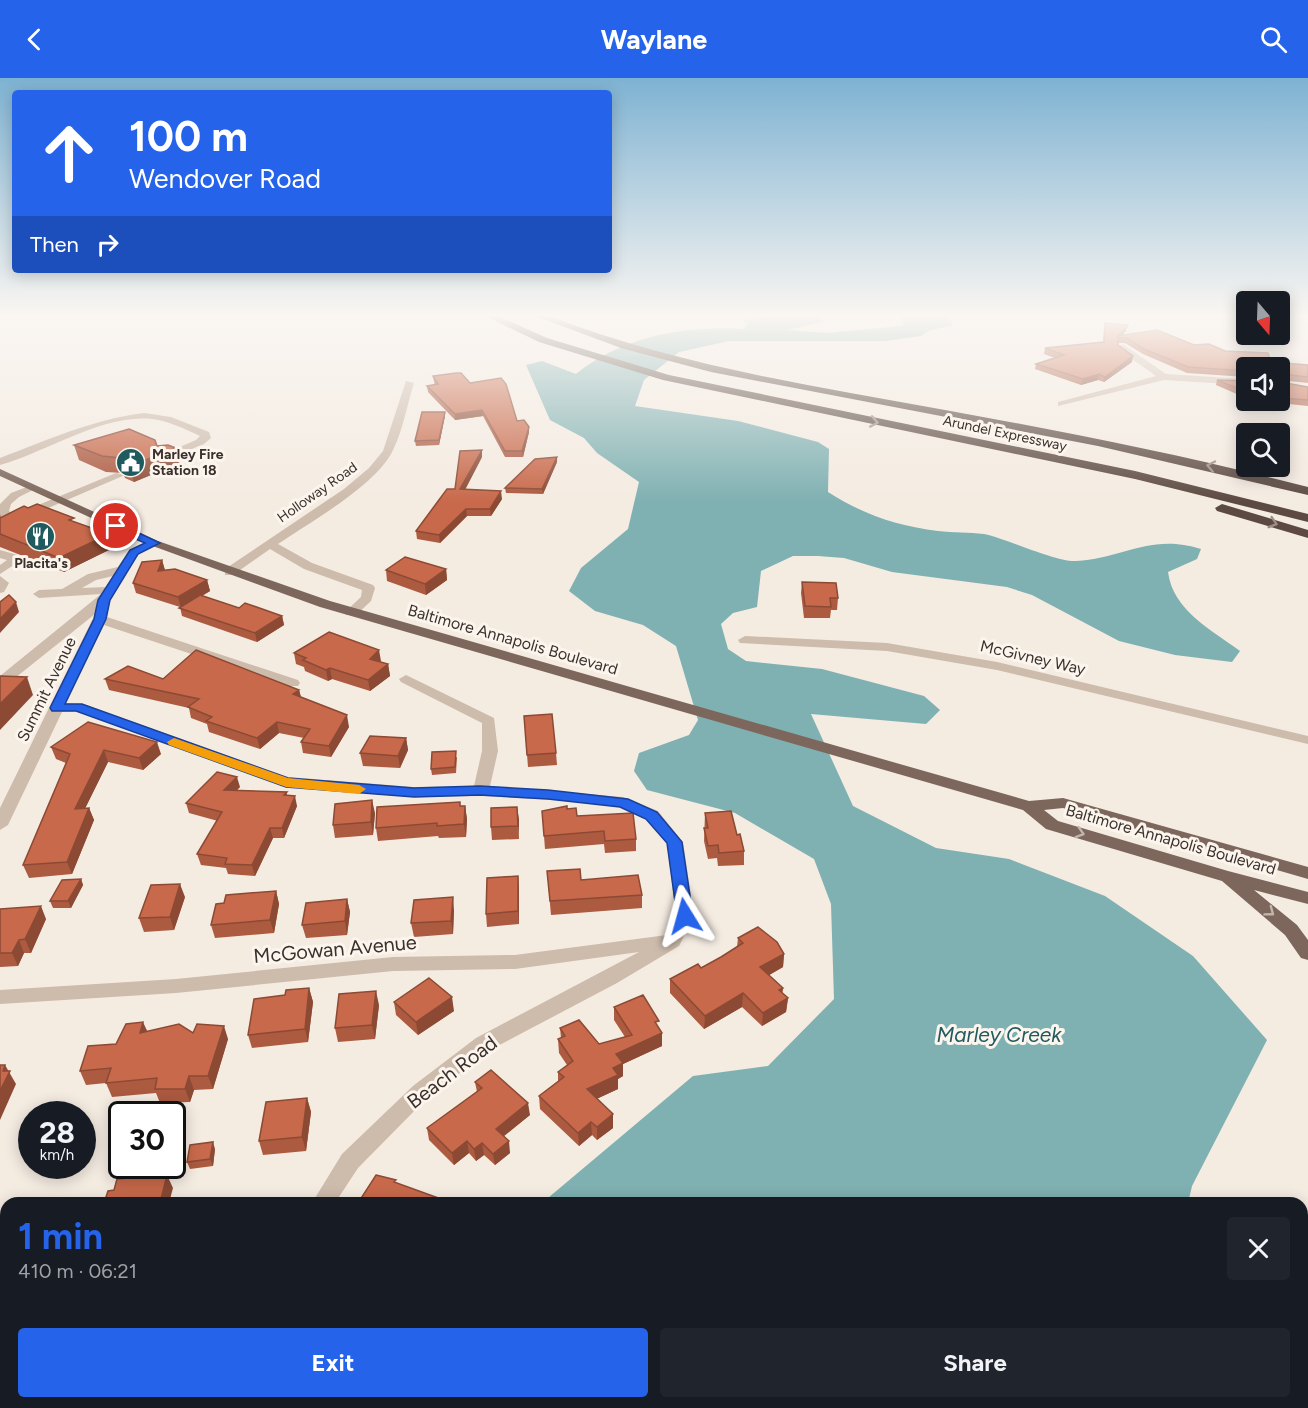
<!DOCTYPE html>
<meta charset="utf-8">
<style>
:root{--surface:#171b24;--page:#20242c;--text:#f1f3f6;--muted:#9ea1a6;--accent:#2563eb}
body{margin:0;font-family:Figtree,sans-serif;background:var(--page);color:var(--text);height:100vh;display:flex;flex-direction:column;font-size:22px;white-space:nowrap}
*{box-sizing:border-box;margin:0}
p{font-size:20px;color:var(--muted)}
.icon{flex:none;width:33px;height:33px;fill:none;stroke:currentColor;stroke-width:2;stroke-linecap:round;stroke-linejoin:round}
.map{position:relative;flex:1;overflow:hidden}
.panel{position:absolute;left:0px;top:1119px;width:1308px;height:212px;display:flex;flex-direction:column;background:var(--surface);border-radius:18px 18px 0 0;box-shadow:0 3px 15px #0003}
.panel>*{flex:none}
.guide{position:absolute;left:12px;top:12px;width:600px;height:183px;border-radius:6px;box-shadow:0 3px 15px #0003;background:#2563eb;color:#fff;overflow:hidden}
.needle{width:39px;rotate:161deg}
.fabs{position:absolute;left:1236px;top:213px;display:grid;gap:12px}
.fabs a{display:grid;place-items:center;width:54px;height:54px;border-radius:6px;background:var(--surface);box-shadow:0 3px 15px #0003;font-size:30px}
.speed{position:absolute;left:18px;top:1023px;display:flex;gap:12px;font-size:30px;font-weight:700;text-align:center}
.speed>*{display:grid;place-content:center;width:78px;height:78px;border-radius:50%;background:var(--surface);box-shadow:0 3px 15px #0003;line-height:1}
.speed small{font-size:15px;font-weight:400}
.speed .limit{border:3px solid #111;border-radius:9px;background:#fff;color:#111}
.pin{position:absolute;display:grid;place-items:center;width:51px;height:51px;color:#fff;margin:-26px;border:3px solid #fff;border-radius:50%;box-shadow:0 2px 6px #0007}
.me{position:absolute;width:66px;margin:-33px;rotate:352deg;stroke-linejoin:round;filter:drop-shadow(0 0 4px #0008)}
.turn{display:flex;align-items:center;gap:21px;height:126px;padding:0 18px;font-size:27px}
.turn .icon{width:78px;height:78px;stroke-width:2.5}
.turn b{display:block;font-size:42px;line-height:51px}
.then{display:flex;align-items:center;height:57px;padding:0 18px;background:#0003;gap:12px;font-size:22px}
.round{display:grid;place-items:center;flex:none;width:63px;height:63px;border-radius:6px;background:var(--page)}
.overview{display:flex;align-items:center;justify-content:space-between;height:102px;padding:0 18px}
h1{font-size:36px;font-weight:700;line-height:45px;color:var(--accent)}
.button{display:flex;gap:12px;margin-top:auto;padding:12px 18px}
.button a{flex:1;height:69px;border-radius:6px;background:var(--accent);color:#fff;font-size:24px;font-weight:700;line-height:69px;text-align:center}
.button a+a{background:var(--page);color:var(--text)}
header{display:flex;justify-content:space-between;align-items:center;height:78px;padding:0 18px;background:var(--accent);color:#fff;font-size:27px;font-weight:700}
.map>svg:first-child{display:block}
.water{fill:#7fb0b2}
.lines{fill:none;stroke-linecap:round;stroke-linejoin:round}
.minor{fill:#cdbbac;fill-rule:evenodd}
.major{fill:#7d675c;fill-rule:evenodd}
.highway{fill:#5c4a42;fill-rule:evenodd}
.wall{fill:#ac5a40}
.shaded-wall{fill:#8c4a34}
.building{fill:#c8694b;stroke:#8c4a34;stroke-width:1.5}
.oneway{stroke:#9c8e87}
.oneway2{stroke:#c2b5ac}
.route{fill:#2563eb;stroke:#184099;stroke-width:1.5}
.slow{fill:#f59e0b}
.labels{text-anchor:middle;stroke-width:6;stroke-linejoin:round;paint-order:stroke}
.far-street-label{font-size:14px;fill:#3b302b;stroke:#fbf5ee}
.far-poi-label{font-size:14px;font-weight:bold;fill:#3b302b;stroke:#fbf5ee;text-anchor:start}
.street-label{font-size:16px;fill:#3b302b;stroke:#fbf5ee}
.near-street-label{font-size:20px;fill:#3b302b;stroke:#fbf5ee}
.near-water-label{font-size:21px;font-style:italic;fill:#1f5a5e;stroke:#fbf5ee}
</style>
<header><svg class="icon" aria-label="back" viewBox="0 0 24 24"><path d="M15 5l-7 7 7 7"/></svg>Waylane<svg class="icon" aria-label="search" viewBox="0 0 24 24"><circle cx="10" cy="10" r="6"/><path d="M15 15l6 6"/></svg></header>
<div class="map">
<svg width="1308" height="1330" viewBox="0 0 1308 1330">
<rect width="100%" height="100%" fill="#f4ebe1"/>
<path class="water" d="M779,238L821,239L823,244L787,252L828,255L902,248L904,244L901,238H947L953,247L928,253L921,258L886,263H729L679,274L644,302L635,328L738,343L818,364L829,371L828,414C862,436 897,448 938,453C953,455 969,454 984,456C1008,461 1055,484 1076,483C1123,481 1149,455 1201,471L1197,481L1168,494C1173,533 1212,552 1240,573L1232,584L1175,577L1119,563L1032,517L1007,509L892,494L844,480L818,478H793L761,493L757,529L733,535L721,546L728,571L746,583L822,591L924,618L940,632L926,646L811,636L853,728L936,770L1009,781L1105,818L1193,878L1267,962L1192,1108L1188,1125H542L693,998L768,988L834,921L831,826L814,781L735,735L647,712L634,693L639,675L689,657L698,642L676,568L643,547L595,533L569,513L581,490L628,451L639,404L597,375L584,360L550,342L526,287L542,283L576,296C624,257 686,248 744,251L748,246L741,242Z
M446,1325V1324L1139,1325L1138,1330H444Z"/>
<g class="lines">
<path class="minor" d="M1118,267H1124L1166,296L1246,301V307L1164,302L1058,328V324L1156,298L1118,271Z
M406,303L414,305C407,327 403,352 393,372C378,406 309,445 278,466L312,485L373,507L375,510L371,523L356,537H346L345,534L361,519L362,512L304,491L270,471L233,497H225V491L344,411L369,390L383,373Z
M144,335L171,339L209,354L211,360L204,366L165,382L161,381V377L196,362L200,358C185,351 169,343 152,341C102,336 47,374 0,387V380C47,362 94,341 144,335Z
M116,395L125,397L39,434L0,455V447L7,443L0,439V426L11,415L32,407L37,410L19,419L11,426L9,433L15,439L31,430Z
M154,461L160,465L138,476L110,522L107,539L298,602L300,605L298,608H288L104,547L66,625L83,626L288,699L414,709L474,708L482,673V645L401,604L399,601L406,597L494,640L498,673L490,708L623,719L658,733L683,764L694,838L679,868L617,905L490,972L427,1020L358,1090L335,1125H312L342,1076L413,1008L476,960L639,874L515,891L393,893L176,915L0,926V912L176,901L393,879L515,877L667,857L676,838L667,765L646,741L620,729L571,723L481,718L414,719L286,709L77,633L62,634L8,747L0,752V730L95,536L5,608L0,609V598L101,516L39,520L33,516L39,512L62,511L88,496L118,489L130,471ZM113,498L106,509L82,510L96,502Z
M0,472L21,478L23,481L0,496V487L7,482L0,480Z
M0,498L9,505L4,514L0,515Z
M745,558L887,565L997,584L1308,658V666L997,592L887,573L740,565L738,562Z
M0,1261H6V1285H0Z
M209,1324H235L234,1330H208Z"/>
<path class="major" d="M0,391L158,463L330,523L1029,723L1063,720L1308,789V801L1063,730L1044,732L1058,743L1228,793L1308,814V826L1254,812L1297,847L1308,862V882L1301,880L1285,857L1222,803L1046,751L1023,732L320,529L150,467L0,398Z"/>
<path class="highway" d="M485,238H498L547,260L669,297L1135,393L1308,436V444L1135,401L663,302L539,264Z
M535,238H549C677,287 811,308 945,332C1067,354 1188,378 1308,409V417L1098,368L711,294L621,270Z
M1222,426L1308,452V460L1217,433L1215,430Z"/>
</g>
<path class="wall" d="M1105,245L1126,253L1122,258L1194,267L1225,273L1271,284L1308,287V305L1280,302V304L1308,309V328L1251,322H1280V290H1246V300V299L1187,295L1143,276L1125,265H1118V267L1132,284L1104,304L1098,302L1081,307L1035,291L1036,286L1055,280L1044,276L1045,270L1103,264Z
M433,298L470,305L517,343L529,354L523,379H505L483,338L455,342L428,314L427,308L435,307L434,304Z
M1217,302L1246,303V320L1216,307Z
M445,338L439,367L416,368L415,363Z
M74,367L157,368L180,385L134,404L125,400L123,395L106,394L79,382Z
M482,379L465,412L502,421L491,438H467L440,465L417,461L416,453L455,411Z
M557,384L543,416L506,415L505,410Z
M28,430L75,444L109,456L113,470L64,494L0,469V436L1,440Z
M162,482L165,492L207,502L210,513L202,518L239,530L282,538L284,547L257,564L182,538L180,529L136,515L133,505Z
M446,491L447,502L426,517L387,503L386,492Z
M802,504L838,520L837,532H831L830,540H804L801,515Z
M294,575L381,583L380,584L388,586L390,598L370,613L332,601L328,603L305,593L304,589L296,586Z
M105,601H163L299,612L301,619L349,649L331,679L303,675L301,664L304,660L279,655L260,671L209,654L207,646L191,640L189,630L109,612Z
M524,638L556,675L557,687L528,689Z
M406,660L408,672L400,690L363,688L360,675Z
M51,669L161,676L143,692L108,684L85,730H89L94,742L72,796L29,800L23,787L66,685L56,681Z
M457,679L456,695L432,697L431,691Z
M240,709L236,713L287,714V717L297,728L284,760H273L255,798L228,796L226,790L201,787L197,776L218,743L189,735L186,725Z
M461,728H465L467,741L466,759L439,760L438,758L378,763L376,750Z
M517,729L519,761L492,762L491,749Z
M567,731L577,738L636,761V773L605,775L604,766L545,771L542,733Z
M375,735L373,757L335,760L333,747Z
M705,735L737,757L744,773V787L718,788L717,780L708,781L704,763Z
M547,793L642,817V830L551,837Z
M518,798L519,812V846L487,849L486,836Z
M81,801L83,807L71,830H53L50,823Z
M276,813L279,826L274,855L215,860L211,847L224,825Z
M185,819L174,852L144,854L139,840Z
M347,821L350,834L347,857L306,860L302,847Z
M0,831L46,841L31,875H24L18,888L0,889Z
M454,832L453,856L414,859L411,845Z
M738,860L784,876L783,889L769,897L783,910L782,915L788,920L786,934L762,948L742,929L704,951L670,915V901L701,890L721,879L737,869Z
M309,910L313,924L308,964L252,970L248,957L285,917Z
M394,924L454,933L418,957L396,937Z
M379,927L375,961L338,964L335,950Z
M614,929L659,951L662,955V968L623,986V998L618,1001V1011L596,1021L613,1036V1050L597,1062L592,1057L579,1068L540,1031L539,1018L558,1003V994L567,987L559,975L558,961L561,960L560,950L599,966L625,959L614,942Z
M147,954L193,955L228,961L213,1011L194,1012L190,1024L160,1025L156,1015L112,1019L106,1005L86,1007L80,993L116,966Z
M475,1004L530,1037L503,1058L510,1075L495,1087L484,1077L476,1083L469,1075L454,1087L429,1062L427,1050L477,1014Z
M307,1020L311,1034L306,1073L263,1077L259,1063Z
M215,1071L213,1088L190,1091L187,1084Z
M0,1141H6V1205L4,1211L0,1212Z"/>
<path class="shaded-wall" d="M1128,247L1126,253L1120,260L1118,258Z
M1133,278L1132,284L1104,304L1105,299Z
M1099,296L1098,302L1081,307L1083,301Z
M482,332L483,338L455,342V336Z
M445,334V338L439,367V362Z
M529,349V354L523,379L522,373Z
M176,370L180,385L134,404L130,388Z
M482,372V379L461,419L460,411Z
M557,379V384L543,416L542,411Z
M501,413L502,421L491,438L490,431Z
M466,431L467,438L440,465L439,457Z
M109,456L113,470L64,494L59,480Z
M162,482L165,493H158Z
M446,491L447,502L426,517L425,506Z
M207,502L210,513L181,530L178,519Z
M16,524L19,534L0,555V541Z
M282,538L284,547L257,564L255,555Z
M379,572L381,583L372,592L370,581Z
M388,586L390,598L370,613L368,602Z
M330,590L332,601L328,603L326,592Z
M27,599L33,617L0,652V626Z
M299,612L302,623L293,616Z
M347,637L349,649L331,679L329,668Z
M277,644L279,655L260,671L257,660Z
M406,660L408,672L400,690L398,678Z
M157,664L161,676L143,692L139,680Z
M104,672L108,684L79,743L75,731Z
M237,699L240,709L226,723L224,712Z
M295,718L297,728L284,760L282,750Z
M372,722L375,735L373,757L371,744Z
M465,728L467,741L466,759L464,746Z
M517,729L519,741V761L518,748Z
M89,730L94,742L72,796L67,784Z
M270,750L273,760L255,798L252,787Z
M518,798L519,812V846L518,833Z
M81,801L83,807L71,830L68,823Z
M180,806L185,819L174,852L170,839Z
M276,813L279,826L274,855L270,842Z
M453,819L454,832L453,856L451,843Z
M347,821L350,834L347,857L345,843Z
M41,828L46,841L31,875L25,861Z
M19,862L24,875L18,888L12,875Z
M784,876L783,889L759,903L760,889Z
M309,910L313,924L308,964L305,951Z
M783,910L781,924L788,920L786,934L762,948L763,935L779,912Z
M376,913L379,927L375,961L372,947Z
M743,915L742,929L704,951L705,938Z
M452,919L454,933L418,957L416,944Z
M143,944L149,957L140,955Z
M224,948L228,961L213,1011L208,998Z
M662,955V968L623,986V998L618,1001V1011L588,1025L587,1011L613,990L616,976Z
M5,987L16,1006L0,1042V1013L3,993Z
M189,998L194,1012L190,1024L185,1011Z
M307,1020L311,1034L306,1073L302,1059Z
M528,1025L530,1037L498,1063L496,1051Z
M613,1036V1050L597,1062V1049Z
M591,1044L592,1057L579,1068L578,1055Z
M467,1063L469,1075L454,1087L452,1075Z
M509,1063L510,1075L495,1087L493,1076Z
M213,1064L215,1071L213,1088L210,1081Z
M482,1065L484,1077L476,1083L474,1071Z
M167,1097L173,1110L169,1125H160Z
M6,1169V1205L4,1211L0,1205V1186Z
M100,1324H102L106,1330H98Z"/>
<path class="building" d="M1105,245L1128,247L1118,258L1157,252L1194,267L1209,266L1225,273L1268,275L1271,284L1308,287V299L1282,296L1280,304L1308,309V322L1280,320V290H1246V293L1188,289L1144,271L1127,260H1118V267L1133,278L1105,299L1099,296L1083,301L1036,286L1064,277L1045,270L1104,264Z
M456,295H461L470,305L501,300L506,306L517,343L524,342L529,349L522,373H505L482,332L455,336L427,308L438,306L433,298Z
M1217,302L1246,303V314Z
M422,334H445L439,362L415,363Z
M129,351L155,362L157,368L168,367L176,370L130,388L121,384V380L102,378L74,367Z
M482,372L460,411L501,413L490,431H466L439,457L416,453L447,411H455L460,373Z
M557,379L542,411L505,410L535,381Z
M37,426L74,440L69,442L109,456L59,480L0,456V440L24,428L28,430Z
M405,479L446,491L425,506L386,492Z
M162,482L158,493L175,491L207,502L178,519L133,505L142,484Z
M802,504L836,505L838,520H830L831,529L805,528Z
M9,517L16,524L0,541V524Z
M200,517L239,530L245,525L282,538L255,555L179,530Z
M329,554L379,572L370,581L388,586L368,602L330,590L326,592L303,582L306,580L294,575Z
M196,572L299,612L293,616L347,637L329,668L301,664L310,651L277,644L257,660L206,643L212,639L188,629L199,621L105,601L128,588L163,601Z
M0,598L27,599L0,626Z
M552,636L556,675L527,677L524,638Z
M88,644L157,664L139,680L104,672L75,731L89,730L67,784L23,787L70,676L51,669Z
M370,658L406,660L398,678L360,675Z
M456,673L455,689L431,691L432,674Z
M217,694L237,699L224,712L287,714L284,717L295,718L282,750H270L252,787L225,786L227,780L197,776L222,734L186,725Z
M372,722L371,744L333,747L335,726Z
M460,724V728H465L464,746L437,748V745L376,750L377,729Z
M567,728V731L576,730L577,738L633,735L636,761L605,763L604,753L544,758L542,733Z
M517,729L518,748L491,749V730Z
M731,733L737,757L740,756L744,773L719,775L718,767L708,768L704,750H708L705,735Z
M580,791L581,802L638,797L642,817L550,823L547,793Z
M518,798V833L486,836L487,800Z
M81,801L68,823H50L62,802Z
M180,806L170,839L139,840L151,807Z
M276,813L270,842L211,847L216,826L224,825L226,817Z
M453,819L451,843L411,845L414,822Z
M347,821L345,843L302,847L306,825Z
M41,828L25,861L19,862L12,875H0V831Z
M758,849L777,864L784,876L760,889L783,910L779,912L788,920L763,935L743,915L705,938L670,901L698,886L701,890L721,879L743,865L738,860Z
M429,900L452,919L416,944L394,924Z
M309,910L305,951L248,957L254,921L285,917L286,912Z
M376,913L372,947L335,950L339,916Z
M643,917L659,943L655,944L662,955L616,976L623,985L613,990L618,997L587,1011L613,1036L597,1049L591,1044L578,1055L539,1018L564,999L558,994L573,983L558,961L565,958L560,950L579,942L599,966L632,957L614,929Z
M143,944L140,955L179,946L193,955L197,946L224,948L208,998H189L185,1011H155L157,1000L106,1005L111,990L80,993L88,968L116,966L126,946Z
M0,987H5L3,993H10L0,1013Z
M491,992L528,1025L496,1051L509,1063L493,1076L482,1065L474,1071L467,1063L452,1075L427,1050L482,1010L475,1004Z
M307,1020L302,1059L259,1063L266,1024Z
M213,1064L210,1081L187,1084L190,1067Z
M167,1097L160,1125H104L108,1113L114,1112L117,1101Z
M376,1097L396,1102L394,1104L441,1121L439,1125H358Z
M0,1141H6V1169L0,1186Z
M76,1324H100L98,1330H48V1328Z
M1293,1324H1300L1304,1330H1281Z"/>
<defs><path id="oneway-chevron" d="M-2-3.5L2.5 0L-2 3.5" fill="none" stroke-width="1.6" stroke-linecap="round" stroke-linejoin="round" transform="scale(1.5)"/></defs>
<g class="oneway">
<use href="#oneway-chevron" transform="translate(874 344) rotate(11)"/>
<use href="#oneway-chevron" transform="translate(1211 388) rotate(-168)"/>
<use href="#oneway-chevron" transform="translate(1273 445) rotate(17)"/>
</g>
<g class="oneway2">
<use href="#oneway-chevron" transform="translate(1080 755) rotate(17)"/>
<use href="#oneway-chevron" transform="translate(1270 834) rotate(37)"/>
</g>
<linearGradient id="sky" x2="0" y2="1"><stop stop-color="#7eb2d2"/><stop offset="0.56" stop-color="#faf6f2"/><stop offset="1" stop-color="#faf6f2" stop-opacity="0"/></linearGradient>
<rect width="1308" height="424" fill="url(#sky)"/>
<path class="route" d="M112,446H120L160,465L138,476L110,522L106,541L65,626H82L288,700L414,710L480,708L548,712L628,721L657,734L682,764L693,838L691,842L685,843L677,838L667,765L646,741L620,729L548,721L480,717L414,719L286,709L76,633H52L50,630L94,541L98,522L130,472L145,465L112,451Z"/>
<path class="slow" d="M174,660L288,700L359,707L366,711L359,716L286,709L169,667L167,664Z"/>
<defs>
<symbol id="civic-disc" viewBox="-11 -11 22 22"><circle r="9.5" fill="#1f5a5e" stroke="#fbf5ee"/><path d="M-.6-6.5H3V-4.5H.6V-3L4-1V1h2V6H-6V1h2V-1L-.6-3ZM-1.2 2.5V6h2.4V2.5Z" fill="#fff"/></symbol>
<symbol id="restaurant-disc" viewBox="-11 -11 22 22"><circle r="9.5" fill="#1f5a5e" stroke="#fbf5ee"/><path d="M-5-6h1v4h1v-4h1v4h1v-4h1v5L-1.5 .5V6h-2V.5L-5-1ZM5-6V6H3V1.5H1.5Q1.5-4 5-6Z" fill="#fff"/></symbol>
</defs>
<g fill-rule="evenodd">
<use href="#civic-disc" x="114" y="368" width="33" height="33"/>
<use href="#restaurant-disc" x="24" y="442" width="33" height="33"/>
</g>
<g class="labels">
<g class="far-street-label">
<text transform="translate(1005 355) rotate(12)" y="5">Arundel Expressway</text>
<text transform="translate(317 414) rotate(-35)" y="5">Holloway Road</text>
</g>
<g class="far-poi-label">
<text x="152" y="381">Marley Fire<tspan x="152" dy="16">Station 18</tspan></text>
<text x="41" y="490" text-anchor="middle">Placita's</text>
</g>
<g class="street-label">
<text transform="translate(513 561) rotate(16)" y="6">Baltimore Annapolis Boulevard</text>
<text transform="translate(1033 579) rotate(13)" y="6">McGivney Way</text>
<text transform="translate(46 611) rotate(-64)" y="6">Summit Avenue</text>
<text transform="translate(1171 761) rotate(16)" y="6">Baltimore Annapolis Boulevard</text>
</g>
<g class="near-street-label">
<text transform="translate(335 871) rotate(-5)" y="7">McGowan Avenue</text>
<text transform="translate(452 994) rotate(-37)" y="7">Beach Road</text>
</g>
<g class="near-water-label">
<text x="999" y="964">Marley Creek</text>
</g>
</g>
</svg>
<div class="fabs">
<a><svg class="needle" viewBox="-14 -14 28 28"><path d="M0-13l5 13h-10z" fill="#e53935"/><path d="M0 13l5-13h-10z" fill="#9ea1a6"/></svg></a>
<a><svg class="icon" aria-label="sound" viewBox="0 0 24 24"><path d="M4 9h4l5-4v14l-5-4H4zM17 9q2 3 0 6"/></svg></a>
<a><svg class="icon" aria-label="search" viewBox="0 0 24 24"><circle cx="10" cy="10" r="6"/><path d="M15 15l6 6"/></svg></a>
</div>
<div class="speed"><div>28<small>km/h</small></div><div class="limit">30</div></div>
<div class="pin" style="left:116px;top:448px;background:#d93025"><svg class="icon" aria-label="arrive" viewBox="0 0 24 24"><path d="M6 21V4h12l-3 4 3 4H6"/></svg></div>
<svg class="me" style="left:685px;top:838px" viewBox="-20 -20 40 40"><path d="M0-17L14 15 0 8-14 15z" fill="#2563eb" stroke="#fff" stroke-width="4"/></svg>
<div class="guide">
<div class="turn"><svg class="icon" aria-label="ahead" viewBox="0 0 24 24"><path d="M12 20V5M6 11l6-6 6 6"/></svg><div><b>100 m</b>Wendover Road</div></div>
<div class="then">Then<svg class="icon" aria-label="right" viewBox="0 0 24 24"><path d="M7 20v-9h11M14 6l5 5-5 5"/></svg></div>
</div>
<section class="panel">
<div class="overview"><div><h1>1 min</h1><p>410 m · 06:21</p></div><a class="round"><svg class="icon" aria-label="close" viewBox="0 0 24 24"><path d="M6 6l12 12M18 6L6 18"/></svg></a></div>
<div class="button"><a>Exit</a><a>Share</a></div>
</section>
</div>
